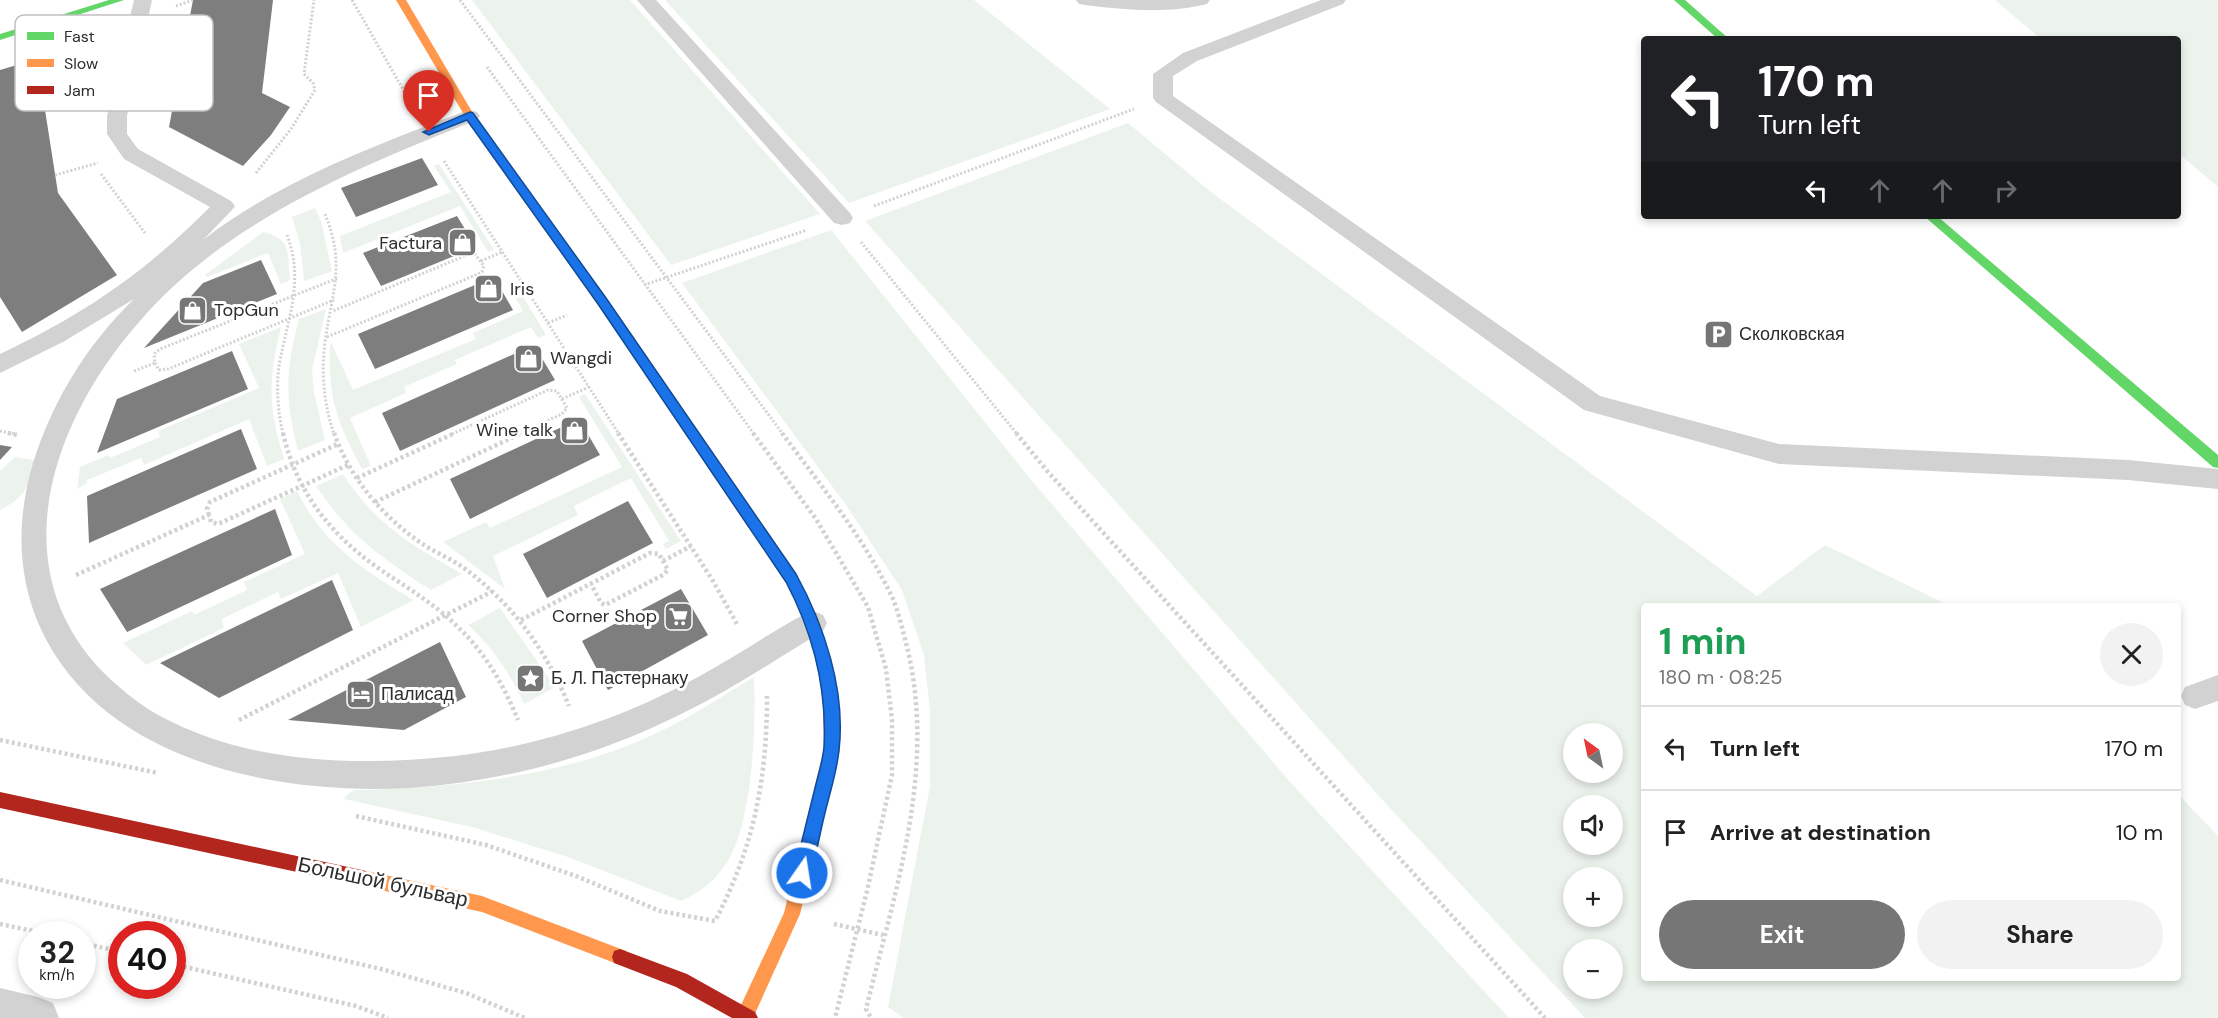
<!DOCTYPE html>
<meta charset="utf-8">
<style>
:root{--surface:#fff;--page:#f2f2f2;--text:#222;--muted:#767676;--line:#e0e0e0;--accent:#767676}
body{margin:0;font-family:"DM Sans",sans-serif;background:var(--page);color:var(--text);height:100vh;display:flex;flex-direction:column;font-size:22px;white-space:nowrap}
*{box-sizing:border-box;margin:0}
p{font-size:20px;color:var(--muted)}
.icon{flex:none;width:33px;height:33px;fill:none;stroke:currentColor;stroke-width:2;stroke-linecap:round;stroke-linejoin:round}
.map{position:relative;flex:1;overflow:hidden}
.drawer{position:absolute;left:1641px;top:603px;width:540px;height:378px;display:flex;flex-direction:column;background:var(--surface);border-radius:6px;box-shadow:0 3px 9px #0003}
.drawer>*{flex:none}
.top-card{position:absolute;left:1641px;top:36px;width:540px;height:183px;border-radius:6px;box-shadow:0 3px 9px #0003;background:#202124;color:#fff;overflow:hidden}
.needle{width:39px;rotate:327deg}
.tools{position:absolute;left:1563px;top:723px;display:grid;gap:12px}
.tools a{display:grid;place-items:center;width:60px;height:60px;border-radius:50%;background:var(--surface);box-shadow:0 3px 9px #0003;font-size:30px}
.speed{position:absolute;left:18px;top:921px;display:flex;gap:12px;font-size:30px;font-weight:700;text-align:center}
.speed>*{display:grid;place-content:center;width:78px;height:78px;border-radius:50%;background:var(--surface);box-shadow:0 3px 9px #0003;line-height:1}
.speed small{font-size:15px;font-weight:400}
.speed .limit{border:9px solid #d22;background:#fff;color:#111}
.pin{position:absolute;display:grid;place-items:center;width:51px;height:51px;color:#fff;margin:-62px -26px;border-radius:50% 50% 50% 0;rotate:-45deg;box-shadow:0 0 6px #0007}
.pin .icon{rotate:45deg}
.me{position:absolute;width:66px;margin:-33px;rotate:13deg;stroke-linejoin:round;filter:drop-shadow(0 0 4px #0008)}
.turn{display:flex;align-items:center;gap:21px;height:126px;padding:0 18px;font-size:27px}
.turn .icon{width:78px;height:78px;stroke-width:2.5}
.turn b{display:block;font-size:42px;line-height:51px}
.lanes{display:flex;align-items:center;height:57px;padding:0 18px;background:#0003;justify-content:center;gap:30px;direction:ltr}
.lanes .off{opacity:.35}
.round{display:grid;place-items:center;flex:none;width:63px;height:63px;border-radius:32px;background:var(--page)}
.summary{display:flex;align-items:center;justify-content:space-between;height:102px;padding:0 18px}
h1{font-size:36px;font-weight:700;line-height:45px;color:#1e9e55}
.action{display:flex;gap:12px;margin-top:auto;padding:12px 18px}
.action a{flex:1;height:69px;border-radius:36px;background:var(--accent);color:#fff;font-size:24px;font-weight:700;line-height:69px;text-align:center}
.action a+a{background:var(--page);color:var(--text)}
ul{padding:0;list-style:none}
li{display:flex;align-items:center;gap:18px;height:84px;padding:0 18px;border-top:2px solid var(--line)}
li div{flex:1}
li b{display:block;font-size:22px}
li em{font-style:normal}
.map>svg:first-child{display:block}
.green{fill:#ecf3ec;fill-rule:evenodd}
.building{fill:#7e7e7e}
.lines{fill:none;stroke-linecap:round;stroke-linejoin:round}
.path-far1{stroke:#d2d2d2;stroke-width:3;stroke-dasharray:2 2;stroke-linecap:butt}
.path{stroke:#d2d2d2;stroke-width:4.5;stroke-dasharray:3 3;stroke-linecap:butt}
.lane{fill:#d2d2d2;fill-rule:evenodd}
.street{fill:#d2d2d2;fill-rule:evenodd}
.fast{fill:#63d668;fill-rule:evenodd}
.slow{fill:#ff974d;fill-rule:evenodd}
.jam{fill:#b3261e;fill-rule:evenodd}
.route{fill:#1a73e8;stroke:#114b97;stroke-width:1.5}
.labels{text-anchor:middle;stroke-width:6;stroke-linejoin:round;paint-order:stroke}
.poi-label{font-size:18px;fill:#2d2d2d;stroke:#fff;text-anchor:start}
.near-street-label{font-size:21px;fill:#2d2d2d;stroke:#fff}
.key{fill:#fff;stroke:#c0c0c0;stroke-width:1.5}
.key-label{font-size:16px;fill:#2d2d2d}
</style>
<div class="map">
<svg width="2218" height="1018" viewBox="0 0 2218 1018">
<rect width="100%" height="100%" fill="#fff"/>
<path class="green" d="M472,0H630L820,214L671,265Z
M665,0H974L1110,109L849,203Z
M1995,0H2218V187L2178,153V39H2041Z
M1128,123L1211,192L1757,596L1825,545L1950,606H1644V978H2178V794L2218,836V1018H1585L1387,805L865,221ZM1574,734H1612V772H1574ZM1574,806H1612V844H1574ZM1574,878H1612V916H1574ZM1574,950H1612V988H1574Z
M439,164L494,250L488,252L460,206L343,253L340,236L451,192L434,166Z
M315,208L321,221L332,271L304,281L300,244L292,217Z
M831,230L1032,481L1291,783L1509,1018H904L888,1007L930,786V712L924,655L902,590L846,505L682,283Z
M263,232C293,239 287,254 290,280L281,284L268,253L207,277L205,275Z
M515,283L546,335L538,338L531,327L455,360L457,364L404,387L406,393L350,418L371,466L362,469C337,421 328,400 330,345L332,344L353,390L476,339L473,333L523,311L508,285Z
M326,309L312,370L314,392L325,440L298,451C285,398 285,371 299,319Z
M281,327C268,381 268,406 284,459L267,466L249,419L144,465L141,458L87,480L86,484L77,489L80,467L108,455L110,458L160,437L158,431L259,388L239,344Z
M585,394L681,541L666,549L663,544L669,541L631,478L574,506L578,515L493,556L505,589L443,542L486,522L490,528L622,467L579,397Z
M15,457L35,460C27,489 27,496 0,510V471Z
M343,474C374,524 413,546 462,574L431,590C380,557 351,537 316,486Z
M297,491C322,543 365,572 414,600L361,627L338,573L281,599L278,592L222,619L224,628L146,665L123,643L192,611L194,615L247,590L244,582L305,554L280,499Z
M500,608L555,687L524,704C510,673 493,648 468,625Z
M754,677C756,726 753,811 731,855C721,876 702,892 681,901L568,857L472,827L344,799L349,793L355,790C458,787 569,777 663,730C694,715 724,695 754,677Z"/>
<path class="building" d="M193,0H273L262,93L290,107L271,135L243,166L169,127Z
M37,59L58,193L117,275L22,332L0,297V70Z
M422,158L438,185L356,217L341,188Z
M457,216L476,247L381,286L363,253Z
M261,260L277,294L144,348L203,283Z
M494,277L513,310L375,369L358,334Z
M534,345L555,380L400,451L382,413Z
M232,351L248,389L97,453L117,399Z
M579,419L600,455L470,519L450,479Z
M241,429L257,469L89,543L87,496Z
M0,445L12,447L0,460Z
M628,501L653,543L547,598L523,554Z
M275,509L292,555L127,632L100,589Z
M332,580L353,630L219,698L160,663Z
M681,589L708,635L608,690L582,641Z
M440,642L466,697L404,730L288,720Z"/>
<g class="lines">
<path class="path-far1" d="M352,0L412,105
M460,0L783,434
M176,6L193,0
M487,67L754,434
M444,161L619,434
M256,173L291,129L315,90L313,83L304,74L314,0
M101,174L145,233
M55,175L98,163
M874,206L1134,109
M325,214C346,265 332,291 325,342C321,373 324,405 334,434
M861,242L1017,434
M481,261L502,252
M644,285L807,230
M548,323L567,315
M327,337L478,274L482,272L484,266L475,254L467,255L333,311
M155,363L159,370L168,369L334,300
M134,371L155,363L154,354L160,349L338,278
M562,399L589,387
M0,431L15,434
M283,434C278,412 276,389 279,366C287,319 305,283 287,235
M452,434L548,390L557,391L567,408L562,414L519,434"/>
<path class="path" d="M8,433L17,435
M283,433C296,491 330,534 378,568C406,587 435,604 459,628C486,654 504,686 518,720
M334,433C350,478 382,516 421,543C436,553 454,560 468,571C515,607 547,652 569,706
M618,433L713,581L738,626
M753,433L816,519L868,607L886,669L892,720V775L867,891L835,1018
M782,433C821,486 865,539 893,599C899,614 903,631 907,647C937,769 895,891 866,1009L871,1018
M1016,433L1048,472L1545,1018
M357,478L455,433
M375,502L522,433
M209,515L207,509L210,502L338,444
M663,561L691,546
M76,575L209,515L211,522L218,524L348,465
M521,620L650,553L659,554L668,570L663,575L605,605L601,603L591,584
M239,720L493,591
M0,740L158,773
M356,816L486,845L576,876L660,911L715,921C754,847 767,779 767,696
M0,880L381,969L466,993L525,1018
M0,924L47,934
M834,924L883,935
M82,943L122,952
M172,964L356,1006L388,1018"/>
<path class="lane" d="M134,0H152L127,116V134L138,149L231,201L235,206L231,211L203,240C279,181 374,146 463,112L470,110L477,112L480,116L477,120C356,168 226,221 139,322C53,420 0,566 103,672C123,692 146,710 172,722C257,764 362,766 455,756C540,746 623,718 698,677C721,664 743,651 765,637C781,628 796,617 813,611L823,615L827,623L823,631C777,659 732,689 683,713C598,756 504,782 409,788C275,795 100,762 39,625C18,576 17,525 30,474C48,408 85,346 134,299L63,342L0,373V354C85,314 144,273 210,207L124,159L107,134V116Z
M637,0H656L850,213L853,218L850,223L842,225L834,223Z
M1076,0H1210L1207,4C1168,14 1125,10 1085,5L1079,4Z
M1321,0H1346L1343,4L1197,61L1173,76V96L1600,396L1779,444L2128,460L2218,469V489L2128,480L1779,464L1584,410L1156,102L1153,98V74L1183,53Z
M2218,675V701L2195,709L2185,705L2181,696L2185,687Z"/>
<path class="street" d="M0,988L38,997L53,1003L59,1018H0Z"/>
<path class="fast" d="M109,0H124L0,40V34Z
M1674,0H1685L1729,39H1718Z
M1924,216H1937L2218,455V468L2213,467Z"/>
<path class="slow" d="M396,0H406L474,115L611,305L613,308L611,311H603L466,118Z
M754,518L759,520L796,574L820,623L833,671L839,707L840,749L800,914L753,1018H735L784,913L824,749L823,707L819,671L806,623L786,582L747,524L749,520Z
M362,870L482,896L626,951L628,957L626,963L620,965L482,912L362,886L356,884L354,878L356,872Z"/>
<path class="jam" d="M607,304L611,305L759,520L761,524L759,528H749L603,311L601,308Z
M0,792L362,870L368,872L370,878L368,884L362,886L0,808Z
M620,949L687,974L755,1012L758,1018H732L676,987L614,963L612,957L614,951Z"/>
</g>
<path class="route" d="M470,112L473,113L606,298L796,574C824,625 846,690 839,750C837,772 829,795 824,817C819,837 816,859 808,879L802,881L796,879L794,873C801,845 808,816 815,788C818,775 823,760 824,747C827,690 813,633 786,582L598,304L467,120L429,135L423,132Z"/>
<defs>
<symbol id="shop-square" viewBox="-11 -11 22 22"><rect x="-9" y="-9" width="18" height="18" rx="4" fill="#767676" stroke="#fff"/><path d="M-5-2.5h2.3a2.7 3.5 0 0 1 5.4 0H5L5.5 6h-11ZM-1.5-2.5h3a1.5 2.3 0 0 0-3 0Z" fill="#fff"/></symbol>
<symbol id="parking-square" viewBox="-11 -11 22 22"><rect x="-9" y="-9" width="18" height="18" rx="4" fill="#767676" stroke="#fff"/><path d="M-3.5-5.5H1a3.5 3.5 0 0 1 0 7H-1V5.5H-3.5ZM-1-3.4V-.6H.8a1.4 1.4 0 0 0 0-2.8Z" fill="#fff"/></symbol>
<symbol id="supermarket-square" viewBox="-11 -11 22 22"><rect x="-9" y="-9" width="18" height="18" rx="4" fill="#767676" stroke="#fff"/><path d="M-6-5.5h2.5l.6 2H6L4.5 2H-2.5L-4.4-4H-6ZM-1.5 3.2a1.3 1.3 0 1 0 .1 0ZM3 3.2a1.3 1.3 0 1 0 .1 0Z" fill="#fff"/></symbol>
<symbol id="sight-square" viewBox="-11 -11 22 22"><rect x="-9" y="-9" width="18" height="18" rx="4" fill="#767676" stroke="#fff"/><path d="M0-6L1.8-2.2L6-1.7L2.9 1.2L3.7 5.4L0 3.3L-3.7 5.4L-2.9 1.2L-6-1.7L-1.8-2.2Z" fill="#fff"/></symbol>
<symbol id="hotel-square" viewBox="-11 -11 22 22"><rect x="-9" y="-9" width="18" height="18" rx="4" fill="#767676" stroke="#fff"/><path d="M-6-4.5h1.5V1H6V5H4.5V3h-9V5H-6ZM-4 0a1.8 1.8 0 1 1 3.6 0ZM.5 0V-2.5h3Q6-2.5 6 0Z" fill="#fff"/></symbol>
</defs>
<g fill-rule="evenodd">
<use href="#shop-square" x="446" y="226" width="33" height="33"/>
<use href="#shop-square" x="472" y="272" width="33" height="33"/>
<use href="#shop-square" x="176" y="294" width="33" height="33"/>
<use href="#parking-square" x="1702" y="318" width="33" height="33"/>
<use href="#shop-square" x="512" y="342" width="33" height="33"/>
<use href="#shop-square" x="558" y="414" width="33" height="33"/>
<use href="#supermarket-square" x="662" y="600" width="33" height="33"/>
<use href="#sight-square" x="514" y="662" width="33" height="33"/>
<use href="#hotel-square" x="344" y="678" width="33" height="33"/>
</g>
<g class="labels">
<g class="poi-label">
<text x="442" y="249" text-anchor="end">Factura</text>
<text x="510" y="295">Iris</text>
<text x="214" y="316">TopGun</text>
<text x="1739" y="340">Сколковская</text>
<text x="550" y="364">Wangdi</text>
<text x="553" y="436" text-anchor="end">Wine talk</text>
<text x="657" y="622" text-anchor="end">Corner Shop</text>
<text x="551" y="684">Б. Л. Пастернаку</text>
<text x="381" y="700">Палисад</text>
</g>
<g class="near-street-label">
<text transform="translate(383 882) rotate(12)" y="7">Большой бульвар</text>
</g>
</g>
<rect x="15" y="15" width="198" height="96" rx="9" class="key"/>
<rect x="27" y="32" width="27" height="8" fill="#63d668"/>
<rect x="27" y="59" width="27" height="8" fill="#ff974d"/>
<rect x="27" y="86" width="27" height="8" fill="#b3261e"/>
<g class="key-label">
<text x="64" y="42">Fast</text>
<text x="64" y="69">Slow</text>
<text x="64" y="96">Jam</text>
</g>
</svg>
<div class="tools">
<a><svg class="needle" viewBox="-14 -14 28 28"><path d="M0-13l5 13h-10z" fill="#e53935"/><path d="M0 13l5-13h-10z" fill="#767676"/></svg></a>
<a><svg class="icon" aria-label="sound" viewBox="0 0 24 24"><path d="M4 9h4l5-4v14l-5-4H4zM17 9q2 3 0 6"/></svg></a>
<a>+</a>
<a>−</a>
</div>
<div class="speed"><div>32<small>km/h</small></div><div class="limit">40</div></div>
<div class="pin" style="left:429px;top:132px;background:#d93025"><svg class="icon" aria-label="arrive" viewBox="0 0 24 24"><path d="M6 21V4h12l-3 4 3 4H6"/></svg></div>
<svg class="me" style="left:802px;top:873px" viewBox="-20 -20 40 40"><circle r="17" fill="#1a73e8" stroke="#fff" stroke-width="3"/><path d="M0-11L8 9 0 5-8 9z" fill="#fff"/></svg>
<div class="top-card">
<div class="turn"><svg class="icon" aria-label="left" viewBox="0 0 24 24"><path d="M17 20v-9H6M10 6l-5 5 5 5"/></svg><div><b>170 m</b>Turn left</div></div>
<div class="lanes"><svg class="icon" aria-label="left" viewBox="0 0 24 24"><path d="M17 20v-9H6M10 6l-5 5 5 5"/></svg><svg class="icon off" aria-label="ahead" viewBox="0 0 24 24"><path d="M12 20V5M6 11l6-6 6 6"/></svg><svg class="icon off" aria-label="ahead" viewBox="0 0 24 24"><path d="M12 20V5M6 11l6-6 6 6"/></svg><svg class="icon off" aria-label="right" viewBox="0 0 24 24"><path d="M7 20v-9h11M14 6l5 5-5 5"/></svg></div>
</div>
<section class="drawer">
<div class="summary"><div><h1>1 min</h1><p>180 m · 08:25</p></div><a class="round"><svg class="icon" aria-label="close" viewBox="0 0 24 24"><path d="M6 6l12 12M18 6L6 18"/></svg></a></div>
<ul>
<li><svg class="icon" aria-label="left" viewBox="0 0 24 24"><path d="M17 20v-9H6M10 6l-5 5 5 5"/></svg><div><b>Turn left</b></div><em>170 m</em></li>
<li><svg class="icon" aria-label="arrive" viewBox="0 0 24 24"><path d="M6 21V4h12l-3 4 3 4H6"/></svg><div><b>Arrive at destination</b></div><em>10 m</em></li>
</ul>
<div class="action"><a>Exit</a><a>Share</a></div>
</section>
</div>
